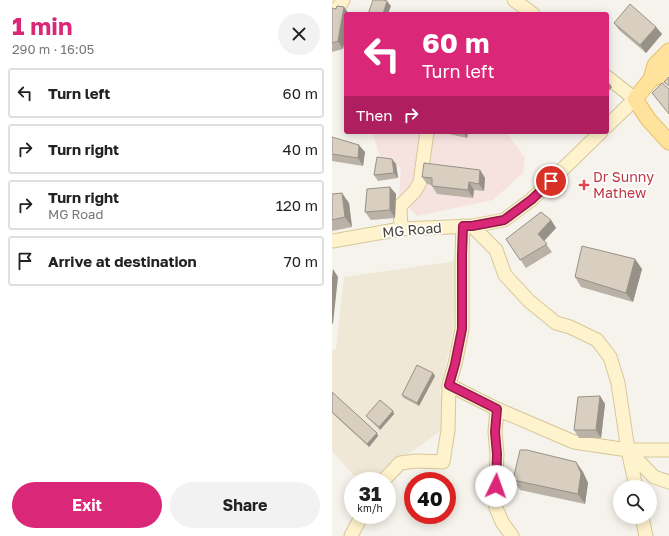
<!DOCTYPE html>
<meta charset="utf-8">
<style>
:root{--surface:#fff;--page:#f2f2f2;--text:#222;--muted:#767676;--line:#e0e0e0;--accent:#db2777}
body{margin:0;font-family:"Golos Text",sans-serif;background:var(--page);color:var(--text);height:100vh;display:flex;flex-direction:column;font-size:15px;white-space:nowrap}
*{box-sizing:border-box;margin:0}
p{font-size:13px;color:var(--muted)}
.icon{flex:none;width:22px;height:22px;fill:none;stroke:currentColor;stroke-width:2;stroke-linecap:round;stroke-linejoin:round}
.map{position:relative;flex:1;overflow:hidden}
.sheet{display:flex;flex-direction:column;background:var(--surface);width:332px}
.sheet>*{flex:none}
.hud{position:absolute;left:12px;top:12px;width:265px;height:122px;border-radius:4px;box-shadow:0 2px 10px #0003;background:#db2777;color:#fff;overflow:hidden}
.tools{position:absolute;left:281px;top:480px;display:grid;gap:8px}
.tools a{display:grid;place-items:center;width:44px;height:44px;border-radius:50%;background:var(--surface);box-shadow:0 2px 10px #0003;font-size:20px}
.speed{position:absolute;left:12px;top:472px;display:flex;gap:8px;font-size:20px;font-weight:700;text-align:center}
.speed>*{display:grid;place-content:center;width:52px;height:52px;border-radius:50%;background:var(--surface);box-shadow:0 2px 10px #0003;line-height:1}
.speed small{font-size:10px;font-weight:400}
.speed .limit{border:6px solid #d22;background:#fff;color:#111}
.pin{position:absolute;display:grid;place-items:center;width:34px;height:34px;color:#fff;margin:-17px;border:2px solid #fff;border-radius:50%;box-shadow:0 1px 4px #0007}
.me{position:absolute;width:44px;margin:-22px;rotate:3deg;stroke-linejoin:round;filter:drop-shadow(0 0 3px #0008)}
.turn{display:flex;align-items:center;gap:14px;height:84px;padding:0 12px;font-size:18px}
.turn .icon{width:52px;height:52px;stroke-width:2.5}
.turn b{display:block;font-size:28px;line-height:34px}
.then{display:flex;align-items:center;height:38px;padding:0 12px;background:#0003;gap:8px;font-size:15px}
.round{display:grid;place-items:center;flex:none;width:42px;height:42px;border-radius:21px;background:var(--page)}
.overview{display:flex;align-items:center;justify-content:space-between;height:68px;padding:0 12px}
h1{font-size:24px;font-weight:700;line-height:30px;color:var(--accent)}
.cta{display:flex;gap:8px;margin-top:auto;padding:8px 12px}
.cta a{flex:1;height:46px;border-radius:24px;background:var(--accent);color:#fff;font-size:16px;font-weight:700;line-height:46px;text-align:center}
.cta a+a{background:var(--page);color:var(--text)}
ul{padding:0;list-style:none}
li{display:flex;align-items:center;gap:12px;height:50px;margin:0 8px 6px;padding:0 4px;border:2px solid var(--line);border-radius:4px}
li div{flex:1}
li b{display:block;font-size:15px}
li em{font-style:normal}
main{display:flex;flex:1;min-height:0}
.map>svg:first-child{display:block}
.education{fill:#efe8d6}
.medical{fill:#f6e3e0}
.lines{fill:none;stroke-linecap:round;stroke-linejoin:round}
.secondary-casing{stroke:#d6c79b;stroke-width:15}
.primary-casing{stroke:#e6c16a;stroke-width:17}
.secondary{stroke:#fff3cd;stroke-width:13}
.primary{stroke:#ffe39c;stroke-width:15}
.wall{fill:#bab2a6}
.shaded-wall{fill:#979187}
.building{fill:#d8cfc1;stroke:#979187}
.route-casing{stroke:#8e194d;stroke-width:10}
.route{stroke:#db2777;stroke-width:7}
.health-dot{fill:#e0444e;stroke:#fff;stroke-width:1.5}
.labels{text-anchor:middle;stroke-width:3.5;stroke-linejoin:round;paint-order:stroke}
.health-label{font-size:14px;fill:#be3a42;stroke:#fff;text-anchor:start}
.street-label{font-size:14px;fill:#4b4439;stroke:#fff}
</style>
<main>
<section class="sheet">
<div class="overview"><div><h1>1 min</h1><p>290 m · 16:05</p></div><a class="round"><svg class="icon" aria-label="close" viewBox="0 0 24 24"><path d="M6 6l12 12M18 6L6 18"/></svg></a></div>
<ul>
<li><svg class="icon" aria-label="left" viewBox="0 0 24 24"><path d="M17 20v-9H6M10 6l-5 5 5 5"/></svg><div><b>Turn left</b></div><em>60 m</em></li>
<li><svg class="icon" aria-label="right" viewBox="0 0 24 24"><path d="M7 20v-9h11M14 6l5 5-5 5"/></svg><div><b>Turn right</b></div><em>40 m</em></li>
<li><svg class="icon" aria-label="right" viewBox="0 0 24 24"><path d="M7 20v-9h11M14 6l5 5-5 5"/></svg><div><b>Turn right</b><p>MG Road</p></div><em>120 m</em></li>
<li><svg class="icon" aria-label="arrive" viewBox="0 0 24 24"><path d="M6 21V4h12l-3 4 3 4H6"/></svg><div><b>Arrive at destination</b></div><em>70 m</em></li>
</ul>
<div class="cta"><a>Exit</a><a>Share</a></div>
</section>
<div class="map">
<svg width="337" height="536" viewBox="0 0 337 536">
<rect width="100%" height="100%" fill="#f6f3ec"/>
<path class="education" d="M125,261L121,332L108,392L113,428L38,481H27L0,451V351L4,349L12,277Z"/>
<path class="medical" d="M41,132H174L193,158L191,173L161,200L85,216L67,196L69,168L47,155Z"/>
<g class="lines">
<defs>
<path id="secondary" d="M182,0L201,14
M0,11L6,8L11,0
M275,77L303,99L275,126
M131,226L130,255V329L123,364L117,385L165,409L242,442L296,450H337
M140,226L164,250L173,275L197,301L224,323L238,327L265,340L278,357L286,383L296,450L304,487
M69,229L68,206L83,191L88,182L95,132
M0,241L69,229L140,226L172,220L199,200L269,132
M165,409L163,432L165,454L163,495L164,508L170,522L180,536
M296,450L322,477L337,482
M51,481L68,463L84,461L111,462L116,430L117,385
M310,517L314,536
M19,536L30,515"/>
<path id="primary" d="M337,51L323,65L319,79L303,99L316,119L337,142
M319,79L332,74L337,69"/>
</defs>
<use href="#secondary" class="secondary-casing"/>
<use href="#primary" class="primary-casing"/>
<use href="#secondary" class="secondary"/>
<use href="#primary" class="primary"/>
</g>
<path class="wall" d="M12,7L17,14H14V32L11,49L0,52V8L4,9Z
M282,23L324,27L330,34L314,53L287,30Z
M108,132H136L135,138Z
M0,137L33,152L31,166L0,161Z
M60,159L64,164L66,178L46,181L42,175Z
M148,170L153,178L152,191L142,190L141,198L105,194L100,186V185L95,184L90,177Z
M58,187L64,194L63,218L39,220L33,212Z
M0,194L17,203L20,227L0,231Z
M219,220L224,228L212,241L220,252L194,268L174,239Z
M303,259L310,269L301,302L249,287L243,277Z
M101,373L103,376L87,406L72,398L70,395Z
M0,392L45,433L46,436L37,447L0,413Z
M268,396L273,404L269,438H247L242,430Z
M61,411L62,414L48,430L34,416Z
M244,462L251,472L256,483L253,504L188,490L181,480Z"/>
<path class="shaded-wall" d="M55,1L59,6L56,14H51Z
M12,7L17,14H14V32L11,49L6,41Z
M324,27L330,34L314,53L308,45Z
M275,80L280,87L275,93Z
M131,132H136L135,138Z
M27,145L33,152L31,166L26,158Z
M60,159L64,164L66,178L62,173Z
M148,170L153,178L152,191L147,184Z
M137,182L142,190L141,198L136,190Z
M58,187L64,194L63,218L58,210Z
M10,193L17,203L20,227L13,217Z
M219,220L224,228L212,241L206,234Z
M303,259L310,269L301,302L294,293Z
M1,269L6,277L1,324L0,323V277Z
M101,373L103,376L87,406L85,403Z
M268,396L273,404L269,438L264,430Z
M61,411L62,414L48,430L47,427Z
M45,433L46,436L37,447L35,444Z
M244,462L251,472L256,483L253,504L246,494Z"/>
<path class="building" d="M41,0H51L55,1L51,14H36Z
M298,4L324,27L308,45L282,23Z
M5,6L12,7L6,41L0,43V8L4,9Z
M337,77V86L332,82Z
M330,83L337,89V114L320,93Z
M0,137L27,145L26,158L0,154Z
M45,157L60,159L62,173L42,175Z
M92,163L148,170L147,184L137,182L136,190L100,186V178L90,177Z
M58,187V210L33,212L35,189Z
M10,193L13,217L0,220V194Z
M209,212L219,220L206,234L215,244L188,260L174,239Z
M250,246L303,259L294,293L243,277Z
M85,365L101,373L85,403L70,395Z
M0,392L45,433L35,444L0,412Z
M268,396L264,430H242L246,397Z
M48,400L61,411L47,427L34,416Z
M188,450H195L244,462L249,473L246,494L181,480Z"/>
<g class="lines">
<defs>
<path id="route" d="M164,486L165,454L163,432L165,409L117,385L123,364L130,329V255L131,226H140L172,220L199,200L219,181"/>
</defs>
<use href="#route" class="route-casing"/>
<use href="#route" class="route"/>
</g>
<path class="health-dot" d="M250 179h4v4h4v4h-4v4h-4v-4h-4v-4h4z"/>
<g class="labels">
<g class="health-label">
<text x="261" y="182">Dr Sunny<tspan x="261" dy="16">Mathew</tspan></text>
</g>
<g class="street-label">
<text transform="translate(80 230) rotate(-5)" y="5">MG Road</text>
</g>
</g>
</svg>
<div class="tools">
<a><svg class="icon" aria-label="search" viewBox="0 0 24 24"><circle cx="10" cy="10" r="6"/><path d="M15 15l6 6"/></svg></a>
</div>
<div class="speed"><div>31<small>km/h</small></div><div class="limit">40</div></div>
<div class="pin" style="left:219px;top:181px;background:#d93025"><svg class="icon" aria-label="arrive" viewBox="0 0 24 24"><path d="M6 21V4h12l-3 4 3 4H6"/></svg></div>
<svg class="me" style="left:164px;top:486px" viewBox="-20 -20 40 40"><circle r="19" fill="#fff"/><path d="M0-13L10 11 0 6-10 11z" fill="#db2777"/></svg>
<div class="hud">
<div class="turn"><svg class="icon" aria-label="left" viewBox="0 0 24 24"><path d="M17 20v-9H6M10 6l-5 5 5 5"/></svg><div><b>60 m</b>Turn left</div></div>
<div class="then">Then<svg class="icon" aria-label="right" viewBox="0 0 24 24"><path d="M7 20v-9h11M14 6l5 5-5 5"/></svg></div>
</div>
</div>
</main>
